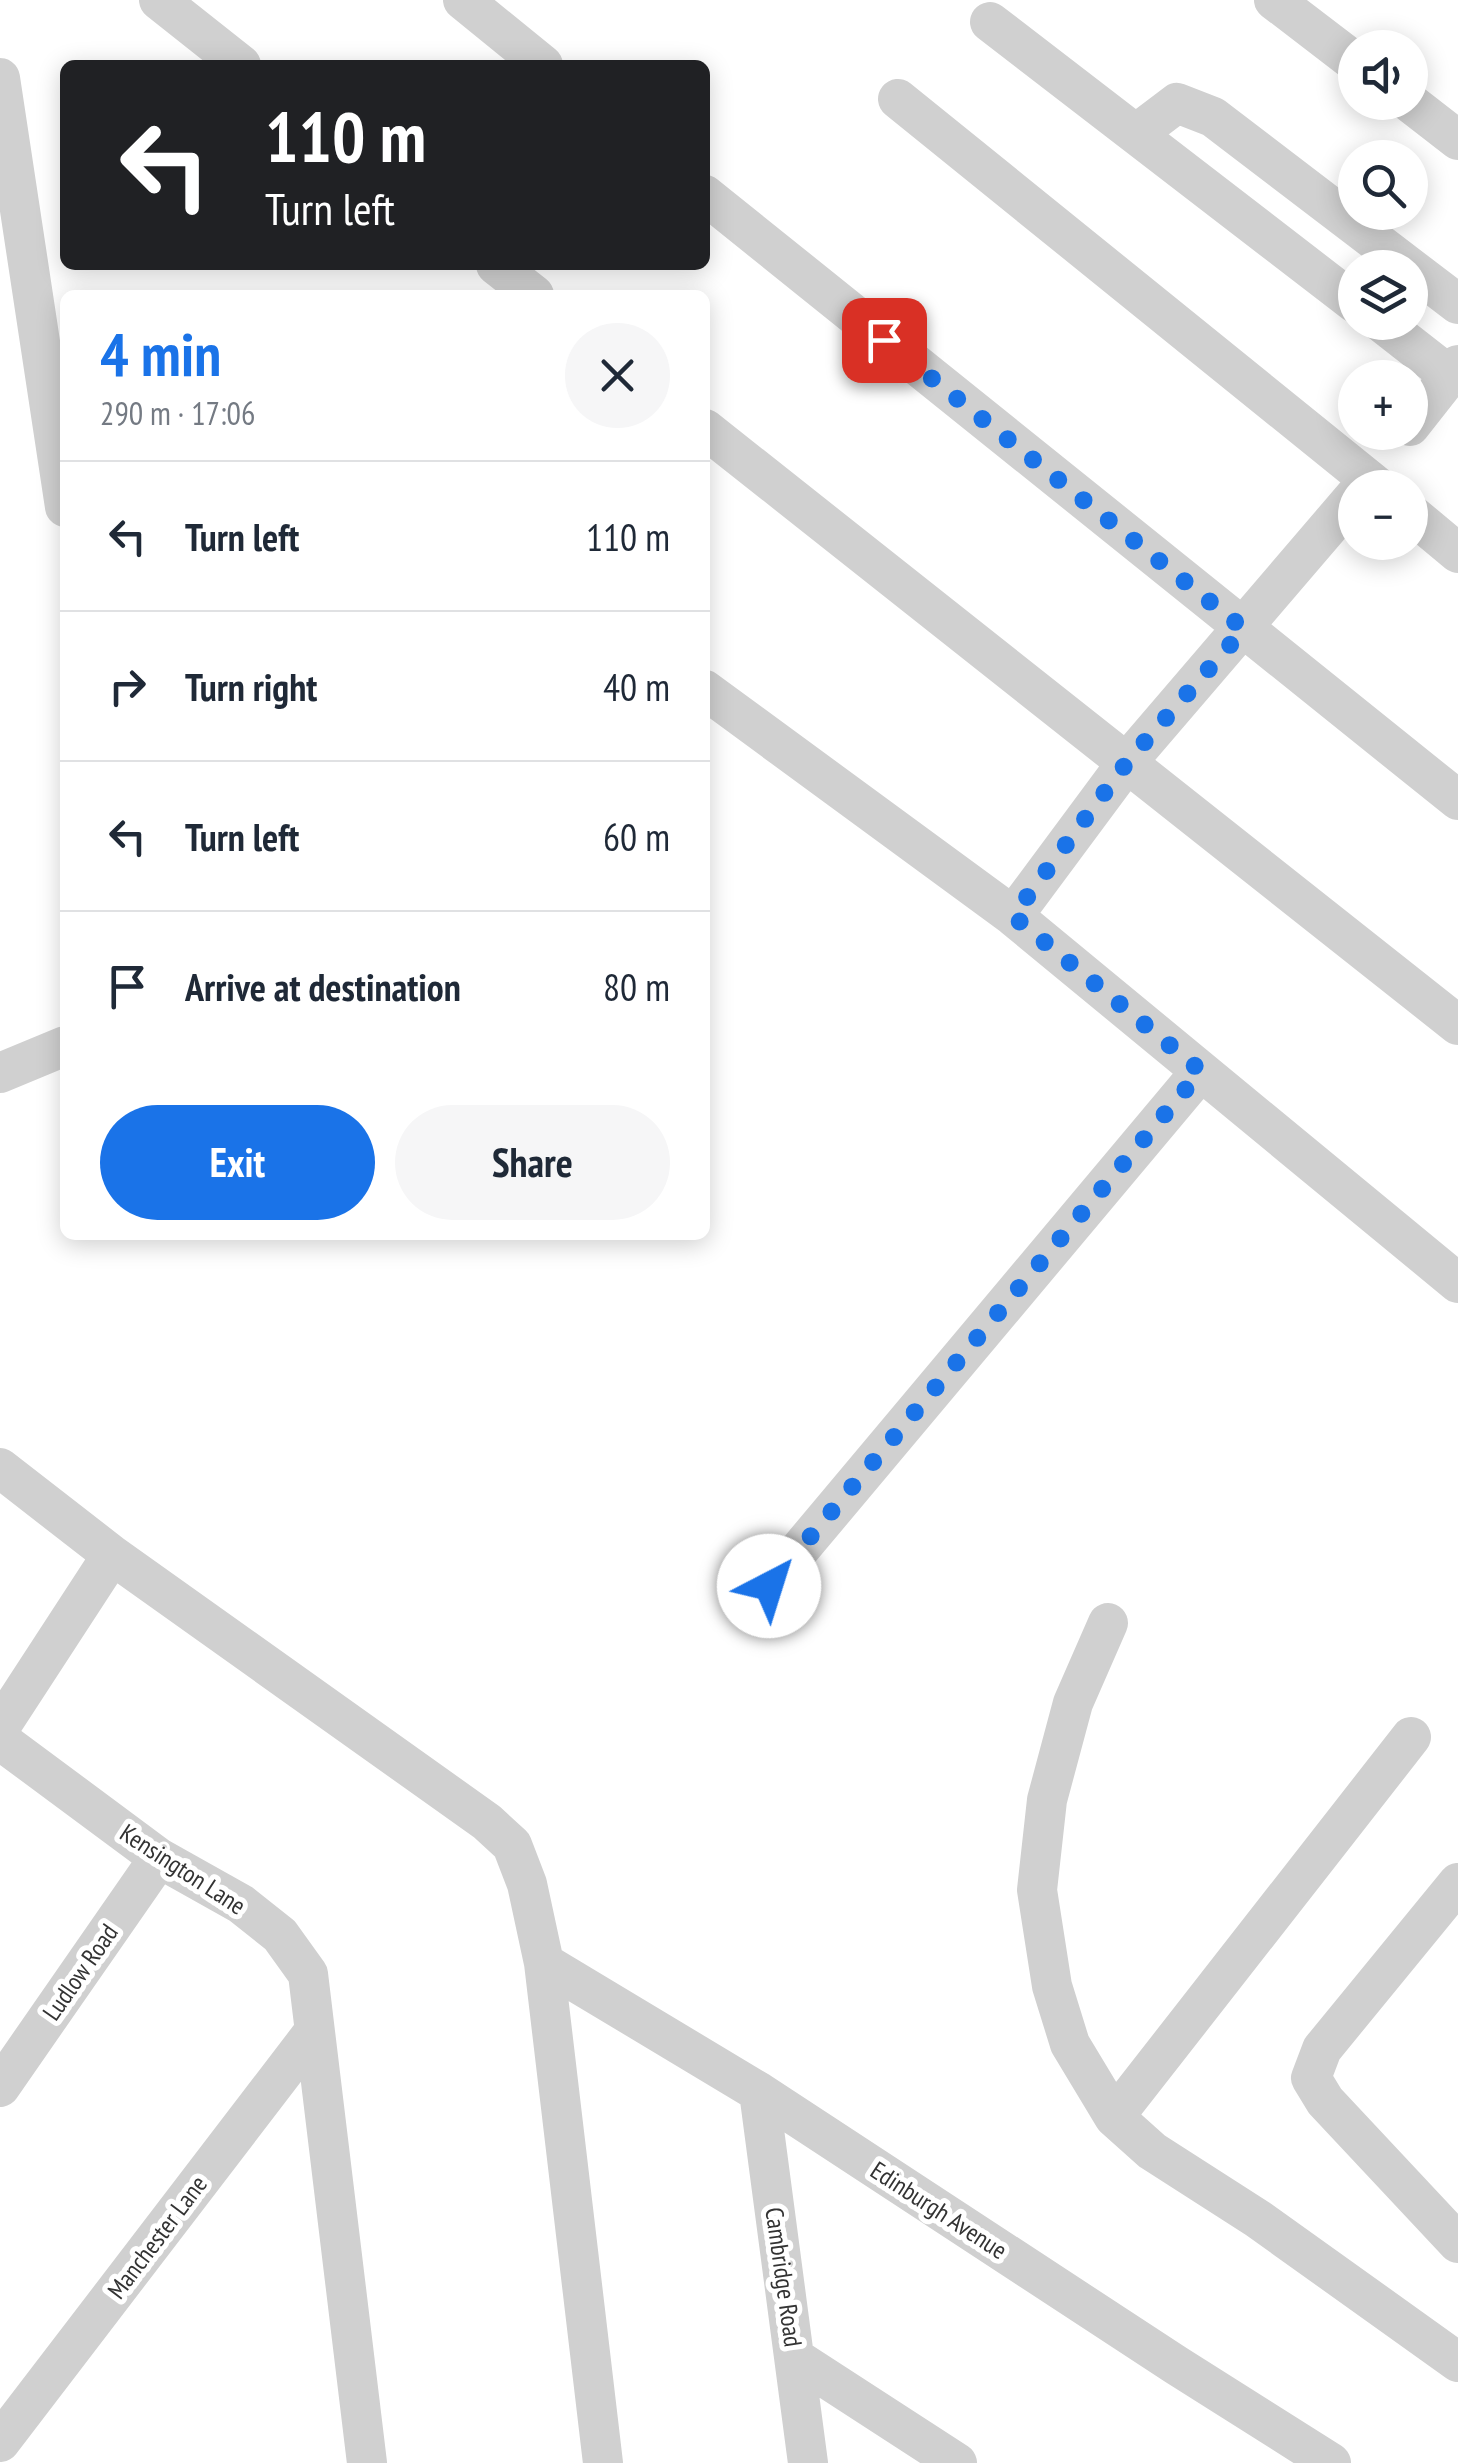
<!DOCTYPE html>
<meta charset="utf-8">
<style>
:root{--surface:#fff;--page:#f6f6f7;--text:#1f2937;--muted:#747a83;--line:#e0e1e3;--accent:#1a73e8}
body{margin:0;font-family:"PT Sans Narrow",sans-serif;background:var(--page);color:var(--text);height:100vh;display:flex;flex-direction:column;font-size:38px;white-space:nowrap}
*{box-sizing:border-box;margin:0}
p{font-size:32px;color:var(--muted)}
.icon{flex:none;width:55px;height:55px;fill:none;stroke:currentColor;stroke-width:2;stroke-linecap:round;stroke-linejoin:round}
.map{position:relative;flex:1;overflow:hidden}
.details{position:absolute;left:60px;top:290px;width:650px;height:950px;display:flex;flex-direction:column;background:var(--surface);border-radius:15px;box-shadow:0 5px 25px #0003}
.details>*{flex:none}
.hud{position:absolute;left:60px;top:60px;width:650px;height:210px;border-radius:15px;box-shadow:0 5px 25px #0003;background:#202124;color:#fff;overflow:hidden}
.buttons{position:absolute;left:1338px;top:30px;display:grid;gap:20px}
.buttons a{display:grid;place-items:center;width:90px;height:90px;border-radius:50%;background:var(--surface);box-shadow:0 5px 25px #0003;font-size:50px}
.pin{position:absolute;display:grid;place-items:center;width:85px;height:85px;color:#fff;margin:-42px;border-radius:20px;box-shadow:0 5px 15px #0006}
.me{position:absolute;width:110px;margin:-55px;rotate:40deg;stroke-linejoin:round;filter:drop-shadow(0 0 8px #0008)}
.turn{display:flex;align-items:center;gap:35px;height:210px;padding:0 40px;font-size:45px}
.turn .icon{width:130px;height:130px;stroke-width:2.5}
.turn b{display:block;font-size:70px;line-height:85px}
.round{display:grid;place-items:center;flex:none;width:105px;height:105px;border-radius:52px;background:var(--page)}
.head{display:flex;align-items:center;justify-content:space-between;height:170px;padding:0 40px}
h1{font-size:60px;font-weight:800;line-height:75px;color:var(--accent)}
.action{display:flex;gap:20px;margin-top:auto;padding:20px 40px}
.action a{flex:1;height:115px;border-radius:60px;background:var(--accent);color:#fff;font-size:40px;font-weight:800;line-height:115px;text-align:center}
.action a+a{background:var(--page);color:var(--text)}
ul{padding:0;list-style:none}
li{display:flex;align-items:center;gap:30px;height:150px;padding:0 40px;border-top:2px solid var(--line)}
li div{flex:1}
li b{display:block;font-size:38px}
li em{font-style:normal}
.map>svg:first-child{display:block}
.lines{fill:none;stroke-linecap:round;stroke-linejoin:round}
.street{stroke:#d0d0d0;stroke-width:40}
.route{stroke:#1a73e8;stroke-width:18;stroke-dasharray:0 32.4}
.labels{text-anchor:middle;stroke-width:10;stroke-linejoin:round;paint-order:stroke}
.street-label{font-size:25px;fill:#333;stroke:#fff}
</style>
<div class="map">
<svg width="1458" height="2463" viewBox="0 0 1458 2463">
<rect width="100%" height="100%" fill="#fff"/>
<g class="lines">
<path class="street" d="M159,0L241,65
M463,0L543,65
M1274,0L1355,62
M990,22L1355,303
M0,78L65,507
M898,99L1379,488
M1409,102L1458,140
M1136,134L1177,103L1213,117L1458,304
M705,195L1458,800
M496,265L534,295
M1381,322L1450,376
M1410,426L1458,365
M705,429L1458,1025
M1410,513L1458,553
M705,690L1013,916L1458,1283
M1013,916L1128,761L1355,496
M0,1073L65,1046
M0,1468L112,1555L487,1822L512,1845L527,1884L544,1963L603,2463
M769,1586L1201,1071
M1108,1623L1073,1703L1047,1800L1037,1890L1052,1986L1070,2044L1114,2117L1152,2151L1258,2219L1458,2362
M0,1727L112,1555
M0,1740L159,1858L241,1904L280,1935L308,1974L367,2463
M1458,1883L1322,2049L1311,2078L1325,2101L1458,2243
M544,1963L759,2092L1176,2365L1331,2463
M0,2087L159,1858
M759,2092L808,2463
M1114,2117L1411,1737
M795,2358L957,2463
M0,2442L313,2033"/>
</g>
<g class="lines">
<path class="route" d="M769,1586L1201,1071L1013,916L1128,761L1244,629L884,340"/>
</g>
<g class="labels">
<g class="street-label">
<text transform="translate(183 1869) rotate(33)" y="9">Kensington Lane</text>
<text transform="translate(80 1972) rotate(-55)" y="9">Ludlow Road</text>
<text transform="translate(939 2210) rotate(33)" y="9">Edinburgh Avenue</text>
<text transform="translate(157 2237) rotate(-53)" y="9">Manchester Lane</text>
<text transform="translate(784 2277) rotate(82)" y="9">Cambridge Road</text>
</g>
</g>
</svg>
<div class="buttons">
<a><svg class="icon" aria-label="sound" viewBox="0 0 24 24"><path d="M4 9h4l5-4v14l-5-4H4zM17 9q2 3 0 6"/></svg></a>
<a><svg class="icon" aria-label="search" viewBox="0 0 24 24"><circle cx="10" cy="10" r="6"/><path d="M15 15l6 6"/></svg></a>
<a><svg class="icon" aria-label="layers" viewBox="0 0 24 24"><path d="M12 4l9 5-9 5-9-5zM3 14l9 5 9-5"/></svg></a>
<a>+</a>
<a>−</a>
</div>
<div class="pin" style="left:884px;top:340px;background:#d93025"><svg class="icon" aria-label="arrive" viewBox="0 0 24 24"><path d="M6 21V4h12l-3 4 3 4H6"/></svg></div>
<svg class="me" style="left:769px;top:1586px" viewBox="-20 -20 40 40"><circle r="19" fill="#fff"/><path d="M0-13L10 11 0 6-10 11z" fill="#1a73e8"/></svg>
<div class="hud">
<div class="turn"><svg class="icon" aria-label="left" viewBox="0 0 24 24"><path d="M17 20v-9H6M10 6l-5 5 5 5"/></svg><div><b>110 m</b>Turn left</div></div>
</div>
<section class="details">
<div class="head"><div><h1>4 min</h1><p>290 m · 17:06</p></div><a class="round"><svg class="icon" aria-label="close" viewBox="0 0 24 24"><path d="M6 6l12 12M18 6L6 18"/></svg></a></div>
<ul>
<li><svg class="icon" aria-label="left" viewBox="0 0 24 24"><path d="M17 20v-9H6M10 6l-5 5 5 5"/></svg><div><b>Turn left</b></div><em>110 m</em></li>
<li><svg class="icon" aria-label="right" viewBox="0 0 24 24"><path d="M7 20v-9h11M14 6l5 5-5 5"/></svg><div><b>Turn right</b></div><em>40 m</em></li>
<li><svg class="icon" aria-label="left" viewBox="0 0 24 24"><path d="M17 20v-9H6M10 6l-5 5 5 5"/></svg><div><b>Turn left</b></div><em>60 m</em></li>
<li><svg class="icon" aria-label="arrive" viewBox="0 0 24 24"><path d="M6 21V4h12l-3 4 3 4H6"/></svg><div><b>Arrive at destination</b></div><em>80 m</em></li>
</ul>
<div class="action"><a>Exit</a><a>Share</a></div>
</section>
</div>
